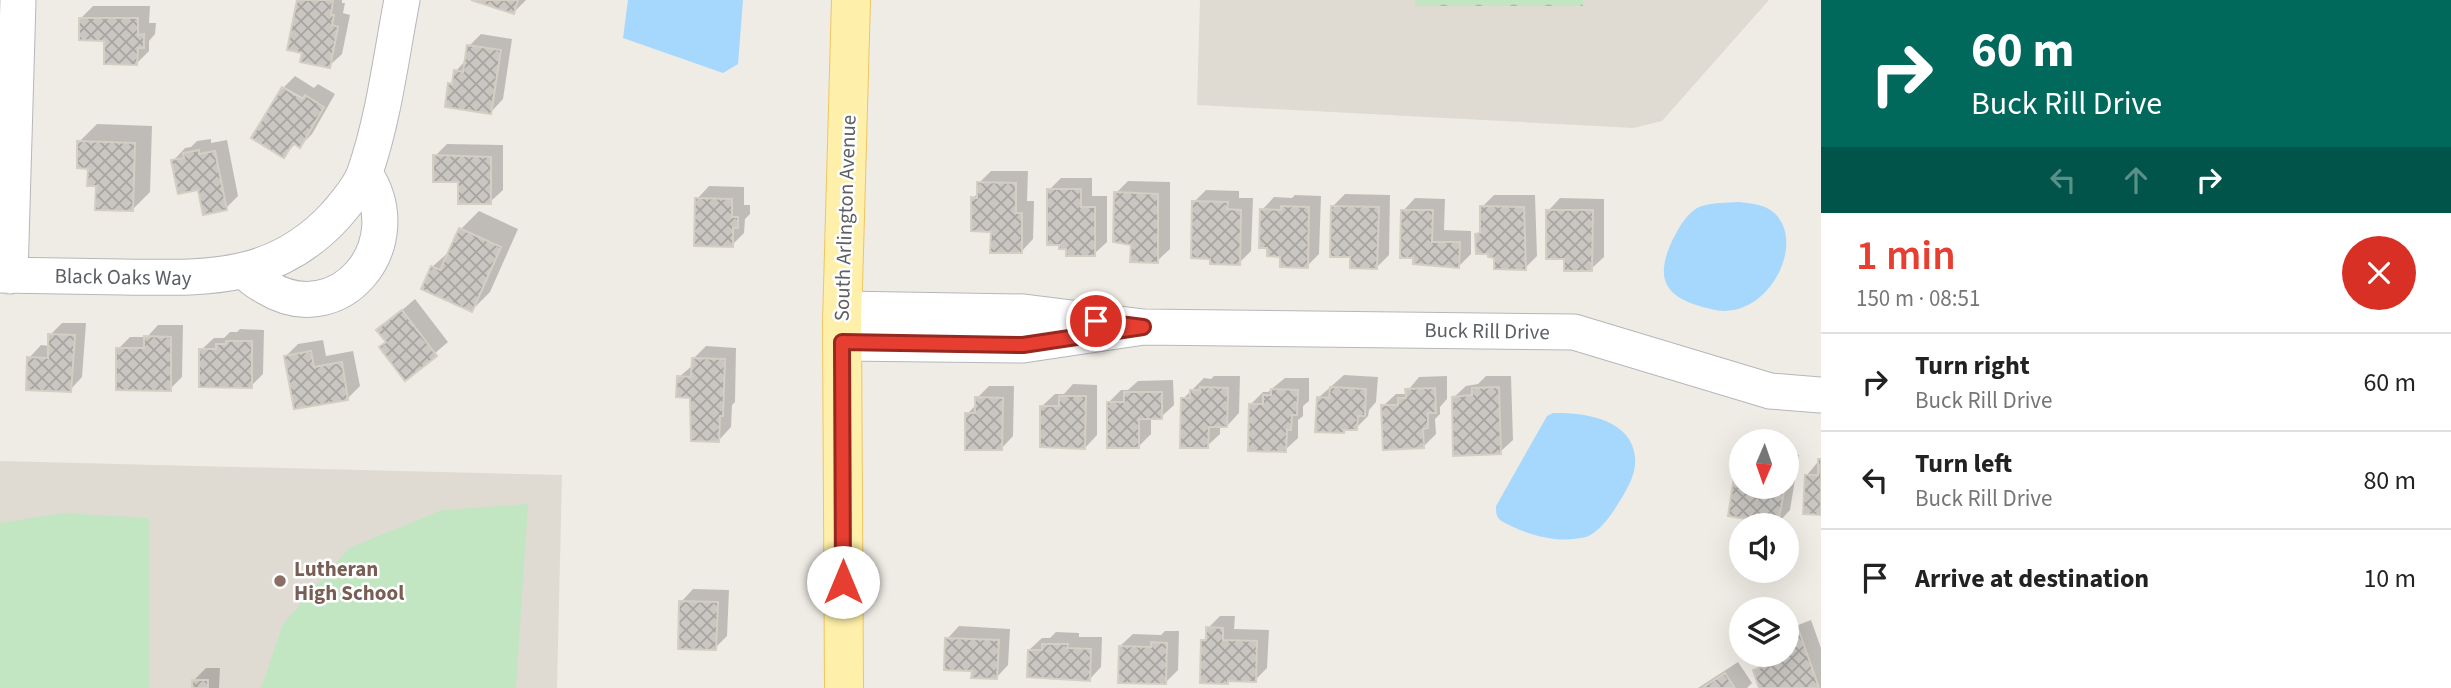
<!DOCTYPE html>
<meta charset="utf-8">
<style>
:root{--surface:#fff;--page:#f6f6f6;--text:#222;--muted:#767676;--line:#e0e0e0;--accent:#e73e32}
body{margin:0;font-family:"Source Sans 3",sans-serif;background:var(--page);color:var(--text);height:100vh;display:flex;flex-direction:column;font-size:26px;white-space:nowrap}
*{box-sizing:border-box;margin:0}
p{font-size:23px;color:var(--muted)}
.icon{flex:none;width:38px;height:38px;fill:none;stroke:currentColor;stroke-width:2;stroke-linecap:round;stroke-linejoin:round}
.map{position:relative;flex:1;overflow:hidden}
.details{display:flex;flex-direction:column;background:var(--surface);width:630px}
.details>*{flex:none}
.guide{background:#00695c;color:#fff;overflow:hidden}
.needle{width:46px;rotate:182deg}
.buttons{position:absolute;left:1729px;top:429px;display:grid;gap:14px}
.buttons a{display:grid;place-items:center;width:70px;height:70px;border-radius:50%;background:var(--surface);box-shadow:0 7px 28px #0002;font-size:35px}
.pin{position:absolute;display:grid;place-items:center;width:60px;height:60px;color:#fff;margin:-30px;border:4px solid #fff;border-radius:50%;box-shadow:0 2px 7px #0007}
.me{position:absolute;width:77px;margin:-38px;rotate:0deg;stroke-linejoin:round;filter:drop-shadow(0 0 5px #0008)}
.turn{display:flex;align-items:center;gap:24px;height:147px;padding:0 35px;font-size:32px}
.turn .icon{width:91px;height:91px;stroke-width:2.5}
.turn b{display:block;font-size:49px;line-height:60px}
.lanes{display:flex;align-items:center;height:66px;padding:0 35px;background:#0003;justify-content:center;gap:35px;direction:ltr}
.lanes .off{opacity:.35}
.round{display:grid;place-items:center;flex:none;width:74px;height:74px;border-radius:37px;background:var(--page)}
.headline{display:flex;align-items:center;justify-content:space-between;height:119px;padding:0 35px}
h1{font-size:42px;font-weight:600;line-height:52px;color:var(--accent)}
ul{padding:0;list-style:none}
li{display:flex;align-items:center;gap:21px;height:98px;padding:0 35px;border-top:2px solid var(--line)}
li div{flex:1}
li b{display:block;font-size:26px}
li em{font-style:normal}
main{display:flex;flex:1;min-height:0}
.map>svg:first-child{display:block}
.education{fill:#dfdbd3}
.grass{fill:#c2e6c2}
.park{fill:url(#park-crowns)}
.water{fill:#a6d8fe}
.shadow{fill:#0003}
.building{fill:url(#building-cross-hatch);stroke:#d4cec3;stroke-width:2}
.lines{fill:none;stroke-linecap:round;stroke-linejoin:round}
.minor-casing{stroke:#b5b7bb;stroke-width:37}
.major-casing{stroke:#f0c55d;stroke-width:40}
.minor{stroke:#fff;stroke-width:35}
.major{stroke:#fef0aa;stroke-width:38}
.route-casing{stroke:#962820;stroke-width:18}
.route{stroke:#e73e32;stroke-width:12}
.education-dot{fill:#8d6e63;stroke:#fff;stroke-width:2.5}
.labels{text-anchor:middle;stroke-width:5;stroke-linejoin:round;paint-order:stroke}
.street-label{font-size:21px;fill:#5c6065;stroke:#fff}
.education-label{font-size:21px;font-weight:bold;fill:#785e54;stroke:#fff;text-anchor:start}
</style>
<main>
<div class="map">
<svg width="1821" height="688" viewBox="0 0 1821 688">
<defs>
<pattern id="park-crowns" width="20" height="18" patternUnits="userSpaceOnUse" patternTransform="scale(1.75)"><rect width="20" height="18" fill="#c2e6c2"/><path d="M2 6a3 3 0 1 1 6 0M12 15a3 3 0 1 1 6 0" fill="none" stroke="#a1bea1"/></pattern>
<pattern id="building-cross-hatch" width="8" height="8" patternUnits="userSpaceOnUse" patternTransform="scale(1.75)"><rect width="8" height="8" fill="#cac7c2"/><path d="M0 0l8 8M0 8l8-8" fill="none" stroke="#a7a5a1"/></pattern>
</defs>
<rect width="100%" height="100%" fill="#efece5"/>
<path class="education" d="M1200,0H1769L1662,121L1633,128L1197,105Z
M0,461L562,475L557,688H0Z"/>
<path class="grass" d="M528,504L516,688H261L283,624L349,548L442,510Z
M63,513L149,518V688H0V523Z"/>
<path class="park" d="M1415,0H1583V6H1415Z"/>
<path class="water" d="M628,0H743L738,64L723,73L623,38Z
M1739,202C1748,203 1757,204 1765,207C1813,229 1773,321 1715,310C1668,300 1651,283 1674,237C1680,226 1686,215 1697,208C1709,202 1726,203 1739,202Z
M1553,413C1583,412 1632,419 1635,457C1637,475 1625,493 1616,507C1610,517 1598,533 1586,537C1557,544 1528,535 1503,522C1496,518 1496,513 1496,506L1547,416Z"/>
<path class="shadow" d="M299,0H342V3H345L343,13L350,15L342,54L329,66L304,52Z
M475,0H526L514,12Z
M93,6H150L149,23H156L155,34L149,41V51L137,63L81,18Z
M481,34L512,39L503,99L491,112L450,84L454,80L456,71L466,60L469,46Z
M295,76L314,88L318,84L335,94L312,134L300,146L296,143L284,156L254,138L284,88V91L309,105L310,102L284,87Z
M97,124L152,126L150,192L132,210L98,184L79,142Z
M211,139V143L227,140L238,196L226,208L200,188L173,161L185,148L191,147L197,141Z
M447,144L503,145V190L490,202L460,180L435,156Z
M991,171H1028L1027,201H1034L1033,239L1021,252L992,230L973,198L979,192V183Z
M1061,178H1092V196H1107V242L1094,254L1049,190Z
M1128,181L1170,182V249L1157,261L1132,243L1116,193Z
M709,186L744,187V205H750V214L745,219L744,233L732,245L697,199Z
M1206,190L1239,191V198H1253L1251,251L1239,263L1194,202Z
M1345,194L1390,195L1389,255L1377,267L1333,206Z
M1295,195L1321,196L1319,254L1307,266L1282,255L1262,210L1274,197L1292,198Z
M1494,195H1535L1537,256L1525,268L1495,256L1477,234L1482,230V207Z
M1415,198L1445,199L1444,230L1471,231V254L1459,266L1414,263L1403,211Z
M1560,198L1604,199V257L1591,269L1566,257L1548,211Z
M479,211L518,229L490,292L472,310L432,267L451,250L461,229Z
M415,299L448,342L406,378L387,342L379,330Z
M62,323H86L82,377L70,390L29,358L41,345L50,346V335Z
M158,325H183L182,377L170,389L118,349L130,337H147Z
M240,329L264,330L263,374L251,386L201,350L214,338H224L230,332H237Z
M323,340L326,356L353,351L360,386L348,398L286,356L298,344Z
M706,346L736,348L735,402L732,405L731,427L719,440L679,377L693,365V359Z
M1344,375L1378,377L1376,402L1369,410L1368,416L1356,428H1346L1343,432L1318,398Z
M1214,376H1240L1239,413L1227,426H1220V434L1207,446L1183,399L1204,378L1211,379Z
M1447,376V399L1440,407V414L1435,419L1436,434L1423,447L1383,406L1396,394H1405L1419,377Z
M1486,376H1511L1513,440L1500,452L1453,398L1466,386L1478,384Z
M1285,378H1309V401L1303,406V416L1298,420V438L1285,450L1251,404L1263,392H1268Z
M1173,380L1174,405L1161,417H1151V434L1139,446L1109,402L1121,390H1128L1138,381Z
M1073,384L1097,385V435L1085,448L1042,406L1055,394H1064Z
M989,386H1014L1013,436L1001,449L967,414L977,404V398Z
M1787,453L1799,455L1790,510L1778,523L1730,514L1738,466L1741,462V486H1787Z
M1821,458V513L1807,475Z
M693,589L729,590L727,636L715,648L681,602Z
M1220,616H1235L1234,629L1269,630L1267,668L1255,680H1230L1227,683L1202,641L1208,636V628Z
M1811,620L1821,648V688H1761L1755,670L1767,658L1787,654L1788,629Z
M959,626L1010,629L1008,665L996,678L947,639Z
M1165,631H1179L1178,670L1165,683L1120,646L1133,634L1161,635Z
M1056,632L1079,633V637H1102L1101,667L1089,680L1029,650L1042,638H1050Z
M1738,662L1752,683L1747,688H1698Z
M206,668H220L219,688H193V681Z"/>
<path class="building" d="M297,0H333L331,15H334L332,25L338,27L330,68L300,62L302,53L287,50Z
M471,0H518L514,14Z
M79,18H138V35L144,34V48H138L137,65L104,64V41L79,40Z
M467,45L501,50L491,114L445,107L448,83L452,84L454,70L463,72Z
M282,87L302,99L305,95L324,107L300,148L293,143L284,158L251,138Z
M77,141L135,143L133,211L95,210L96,186H87L88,169L77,168Z
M199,150V154L215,151L227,210L203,215L198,190L178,194L171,160L184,158L183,153Z
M433,155L491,157V204H458V182H433Z
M977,182L1016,183V213H1022V253H990L991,232L971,231V197L977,198Z
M1047,189H1081V207H1095V256H1066V249H1059V245H1047Z
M1114,192L1158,194V263L1130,262L1131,245L1113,242Z
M695,198L732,199V217H738V228H733V247L694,246Z
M1192,201L1228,202L1227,209L1241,210L1240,265L1210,264V259L1191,258Z
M1281,206L1309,207L1308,268L1280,267V257L1267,256V248H1259L1260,209L1281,210Z
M1331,206L1379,207L1377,269L1350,268V257H1330Z
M1480,206L1524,207L1526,270L1494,269V258L1488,257V254H1476L1475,234L1480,233Z
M1401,210H1433L1432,242H1460L1459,268L1413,264V258H1400Z
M1546,210H1593L1592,271H1564V259H1546Z
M459,228L501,247L472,312L421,289L431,266L440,270Z
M402,310L437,356L405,381L379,347L386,342L376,330Z
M48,334L75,335L71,392L26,390L27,357L48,358Z
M144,336L171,337V391L116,390V348H144Z
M226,341H252V388L199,387V349H216V344H226Z
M311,351L314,367L342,362L348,400L294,409L284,356Z
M692,358L725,359L723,416H720L719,442L691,441L690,398L676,397L677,376L691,377Z
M1200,387L1228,388L1227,427H1209L1208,448H1180L1181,398H1190V390H1200Z
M1330,387L1366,389L1365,416H1358L1357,430H1344V433L1315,432L1317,397L1329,398Z
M1499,387L1501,454L1453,456L1452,397L1472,395V388Z
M1435,388L1436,413H1428V428L1423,429L1424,448L1383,450L1381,405H1398V398H1406L1405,389Z
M1271,389L1298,390L1297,415H1292L1291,430H1287L1286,452L1248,451L1249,404H1263V395H1271Z
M1124,392H1162V419H1139V448H1107V402H1124Z
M1059,396H1086L1085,449L1040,447V406H1059Z
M975,397L1003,398L1002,450H965V413H975Z
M1818,459H1821V515L1803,514L1805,475H1818Z
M1736,465L1741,466V486H1785L1778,524L1728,516Z
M679,601L718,602L716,650L678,649Z
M1206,627L1223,628V640L1257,641L1256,682L1228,681V684L1200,683L1201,640H1206Z
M1799,631L1819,688H1759L1753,670L1780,660L1778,654H1787V636Z
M945,638L999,640L997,679L971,678L972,671L944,670Z
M1151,642L1167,643L1166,684L1118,683L1119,646L1151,647Z
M1042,644H1068L1067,648L1091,649L1090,681L1027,677L1028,650H1042Z
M1725,673L1735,688H1702Z
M192,680H208V688H192Z"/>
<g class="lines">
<defs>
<path id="minor" d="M245,270C250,278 258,282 266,287C339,332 412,245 365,174
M0,275C41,276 82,276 123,277C206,278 274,282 335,216C345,204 360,188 365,172C384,117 391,57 402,0
M10,276L18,0
M1144,327L1574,332L1770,391L1821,395
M842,343L1023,345L1144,327L1024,312L842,309"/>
<path id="major" d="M844,688L842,323L851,0"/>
</defs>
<use href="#minor" class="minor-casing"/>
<use href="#major" class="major-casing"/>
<use href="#minor" class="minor"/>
<use href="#major" class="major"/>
</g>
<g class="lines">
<defs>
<path id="route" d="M843,582L842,342L1023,345L1143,327L1096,321"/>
</defs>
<use href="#route" class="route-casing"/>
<use href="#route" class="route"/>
</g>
<circle class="education-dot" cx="280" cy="581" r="7"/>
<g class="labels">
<g class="street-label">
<text transform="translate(845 218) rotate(-88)" y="7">South Arlington Avenue</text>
<text transform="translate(123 277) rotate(1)" y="7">Black Oaks Way</text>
<text transform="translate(1487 331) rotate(1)" y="7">Buck Rill Drive</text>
</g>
<g class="education-label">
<text x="294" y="576">Lutheran<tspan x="294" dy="24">High School</tspan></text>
</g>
</g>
</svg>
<div class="buttons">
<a><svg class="needle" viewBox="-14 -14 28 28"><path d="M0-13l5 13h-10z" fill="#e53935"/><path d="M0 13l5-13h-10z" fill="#767676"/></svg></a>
<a><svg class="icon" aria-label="sound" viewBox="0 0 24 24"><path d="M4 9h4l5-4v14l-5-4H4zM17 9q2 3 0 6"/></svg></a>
<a><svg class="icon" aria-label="layers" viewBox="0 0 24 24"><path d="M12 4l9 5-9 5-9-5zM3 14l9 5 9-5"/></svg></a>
</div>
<div class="pin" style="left:1096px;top:321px;background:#d93025"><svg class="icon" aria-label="arrive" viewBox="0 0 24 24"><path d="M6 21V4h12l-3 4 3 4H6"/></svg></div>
<svg class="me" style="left:843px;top:582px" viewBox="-20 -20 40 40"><circle r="19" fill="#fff"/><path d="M0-13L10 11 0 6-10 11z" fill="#e73e32"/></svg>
</div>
<section class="details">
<div class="guide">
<div class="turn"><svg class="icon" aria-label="right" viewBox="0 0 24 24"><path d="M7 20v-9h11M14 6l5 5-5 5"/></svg><div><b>60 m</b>Buck Rill Drive</div></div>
<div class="lanes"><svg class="icon off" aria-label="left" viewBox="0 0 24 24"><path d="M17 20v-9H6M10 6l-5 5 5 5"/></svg><svg class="icon off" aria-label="ahead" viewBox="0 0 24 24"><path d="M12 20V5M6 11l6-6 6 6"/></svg><svg class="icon" aria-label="right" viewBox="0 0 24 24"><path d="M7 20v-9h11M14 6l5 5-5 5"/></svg></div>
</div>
<div class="headline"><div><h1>1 min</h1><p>150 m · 08:51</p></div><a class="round" style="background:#d93025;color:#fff"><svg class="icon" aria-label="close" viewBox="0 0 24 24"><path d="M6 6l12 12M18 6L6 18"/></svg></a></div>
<ul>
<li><svg class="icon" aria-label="right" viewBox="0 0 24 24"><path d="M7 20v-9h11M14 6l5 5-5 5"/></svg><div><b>Turn right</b><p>Buck Rill Drive</p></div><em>60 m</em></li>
<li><svg class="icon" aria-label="left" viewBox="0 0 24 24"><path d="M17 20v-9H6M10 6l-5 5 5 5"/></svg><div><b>Turn left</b><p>Buck Rill Drive</p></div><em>80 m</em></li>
<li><svg class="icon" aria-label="arrive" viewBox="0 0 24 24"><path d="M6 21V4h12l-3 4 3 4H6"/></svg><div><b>Arrive at destination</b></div><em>10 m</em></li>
</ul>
</section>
</main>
